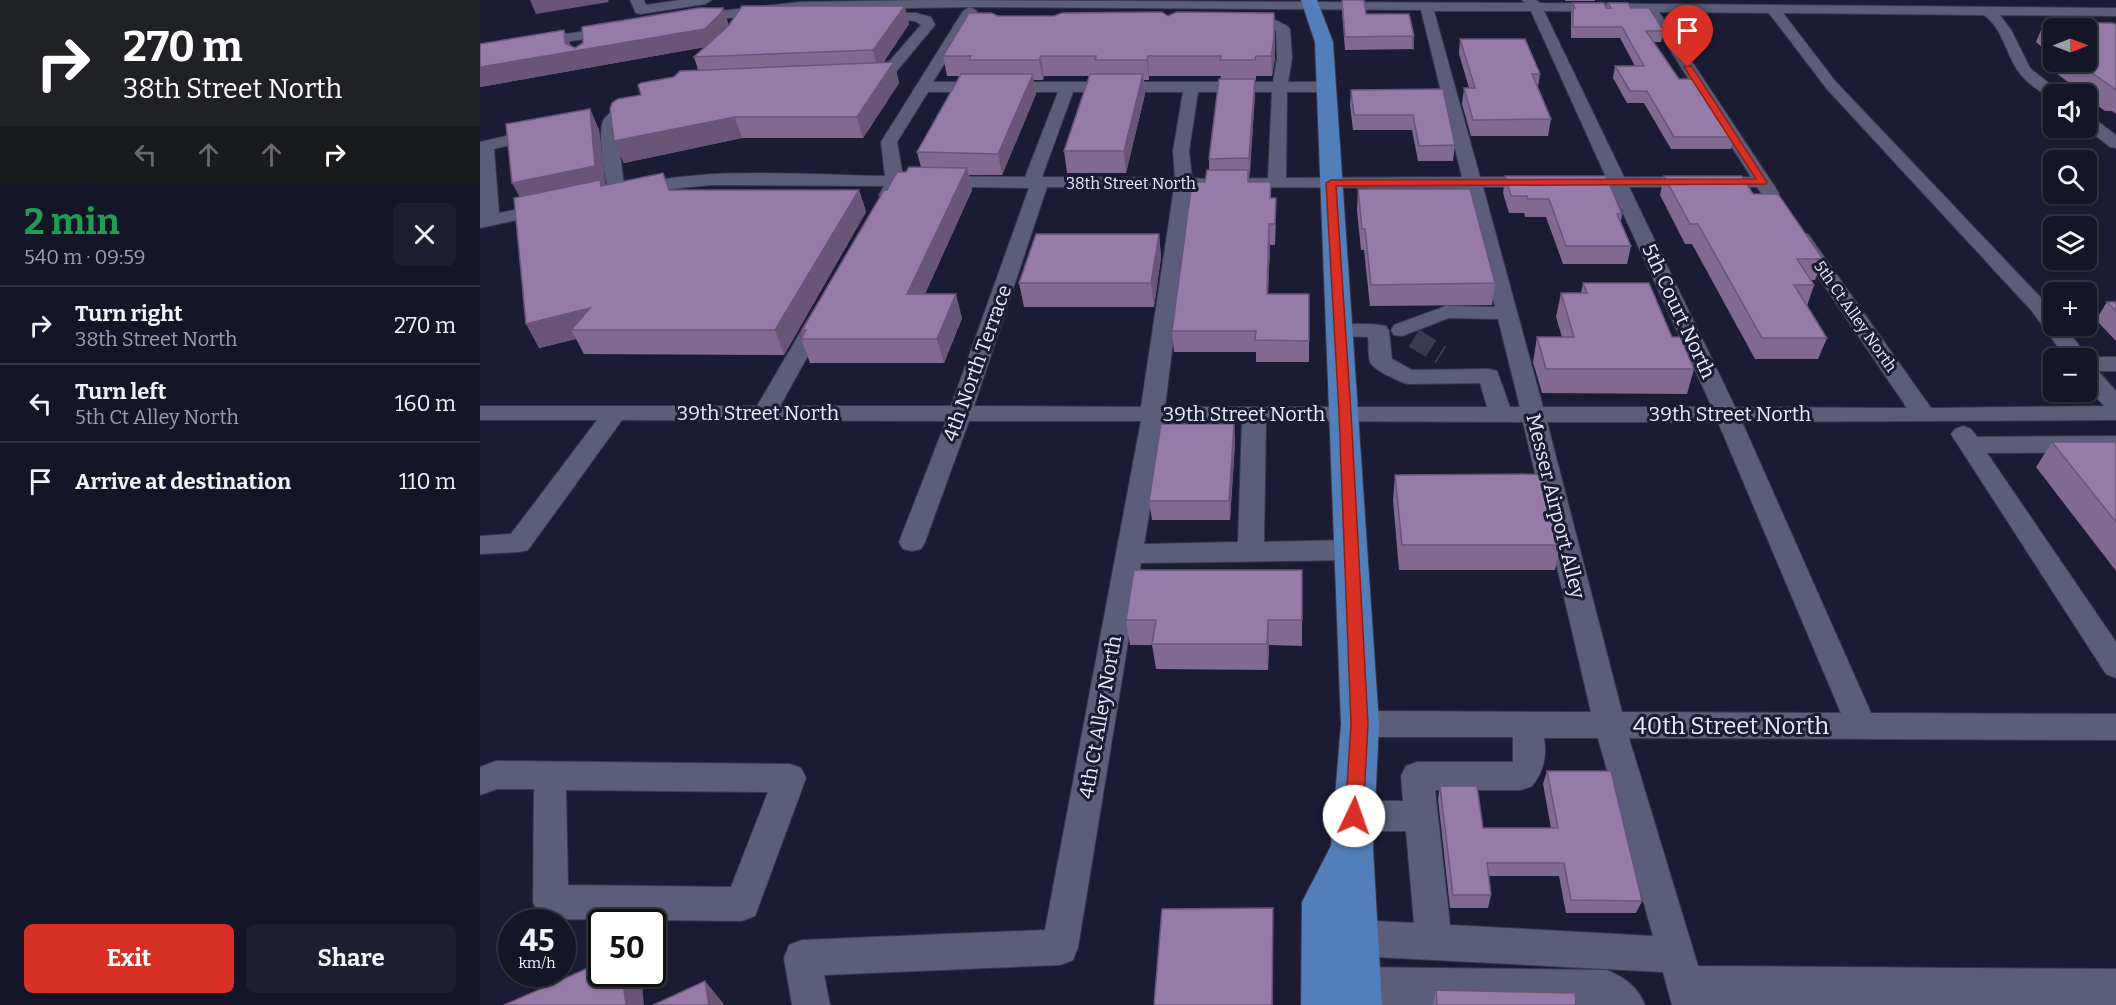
<!DOCTYPE html>
<meta charset="utf-8">
<style>
:root{--surface:#141526;--page:#1d1e2e;--text:#f1f3f6;--muted:#9d9fa7;--line:#333443;--accent:#d93025}
body{margin:0;font-family:Bitter,serif;background:var(--page);color:var(--text);height:100vh;display:flex;flex-direction:column;font-size:22px;white-space:nowrap}
*{box-sizing:border-box;margin:0}
p{font-size:20px;color:var(--muted)}
.icon{flex:none;width:33px;height:33px;fill:none;stroke:currentColor;stroke-width:2;stroke-linecap:round;stroke-linejoin:round}
.map{position:relative;flex:1;overflow:hidden}
.panel{display:flex;flex-direction:column;background:var(--surface);width:480px}
.panel>*{flex:none}
.hud{background:#202124;color:#fff;overflow:hidden}
.needle{width:39px;rotate:90deg}
.buttons{position:absolute;left:1563px;top:18px;display:grid;gap:12px}
.buttons a{display:grid;place-items:center;width:54px;height:54px;border-radius:9px;background:var(--surface);box-shadow:0 2px 4px #0004,0 0 0 2px var(--line);font-size:30px}
.speed{position:absolute;left:18px;top:909px;display:flex;gap:12px;font-size:30px;font-weight:700;text-align:center}
.speed>*{display:grid;place-content:center;width:78px;height:78px;border-radius:50%;background:var(--surface);box-shadow:0 2px 4px #0004,0 0 0 2px var(--line);line-height:1}
.speed small{font-size:15px;font-weight:400}
.speed .limit{border:3px solid #111;border-radius:9px;background:#fff;color:#111}
.pin{position:absolute;display:grid;place-items:center;width:51px;height:51px;color:#fff;margin:-62px -26px;border-radius:50% 50% 50% 0;rotate:-45deg;box-shadow:0 0 6px #0007}
.pin .icon{rotate:45deg}
.me{position:absolute;width:66px;margin:-33px;rotate:3deg;stroke-linejoin:round;filter:drop-shadow(0 0 4px #0008)}
.turn{display:flex;align-items:center;gap:21px;height:126px;padding:0 24px;font-size:27px}
.turn .icon{width:78px;height:78px;stroke-width:2.5}
.turn b{display:block;font-size:42px;line-height:51px}
.lanes{display:flex;align-items:center;height:57px;padding:0 24px;background:#0003;justify-content:center;gap:30px;direction:ltr}
.lanes .off{opacity:.35}
.round{display:grid;place-items:center;flex:none;width:63px;height:63px;border-radius:9px;background:var(--page)}
.head{display:flex;align-items:center;justify-content:space-between;height:102px;padding:0 24px}
h1{font-size:36px;font-weight:700;line-height:45px;color:#1e9e55}
.action{display:flex;gap:12px;margin-top:auto;padding:12px 24px}
.action a{flex:1;height:69px;border-radius:9px;background:var(--accent);color:#fff;font-size:24px;font-weight:700;line-height:69px;text-align:center}
.action a+a{background:var(--page);color:var(--text)}
ul{padding:0;list-style:none}
li{display:flex;align-items:center;gap:18px;height:78px;padding:0 24px;border-top:2px solid var(--line)}
li div{flex:1}
li b{display:block;font-size:22px}
li em{font-style:normal}
main{display:flex;flex:1;min-height:0}
.map>svg:first-child{display:block}
.lines{fill:none;stroke-linecap:round;stroke-linejoin:round}
.minor-tunnel{stroke:#3a3b51;stroke-width:20;stroke-dasharray:20 10;stroke-linecap:butt}
.minor-casing{stroke:#39384c;stroke-width:2}
.major-casing{stroke:#39384c;stroke-width:2}
.minor{fill:#5b5d79;fill-rule:evenodd}
.major{fill:#527fb9;fill-rule:evenodd}
.wall{fill:#816990;fill-rule:evenodd}
.shaded-wall{fill:#695576}
.building{fill:#967aa8;stroke:#695576;stroke-width:1.5}
.route{fill:#d93025;stroke:#8d1f18;stroke-width:1.5}
.labels{text-anchor:middle;stroke-width:6;stroke-linejoin:round;paint-order:stroke}
.far-street-label{font-size:16px;fill:#e9ebfb;stroke:#1b1c33}
.street-label{font-size:20px;fill:#e9ebfb;stroke:#1b1c33}
.near-street-label{font-size:24px;fill:#e9ebfb;stroke:#1b1c33}
</style>
<main>
<section class="panel">
<div class="hud">
<div class="turn"><svg class="icon" aria-label="right" viewBox="0 0 24 24"><path d="M7 20v-9h11M14 6l5 5-5 5"/></svg><div><b>270 m</b>38th Street North</div></div>
<div class="lanes"><svg class="icon off" aria-label="left" viewBox="0 0 24 24"><path d="M17 20v-9H6M10 6l-5 5 5 5"/></svg><svg class="icon off" aria-label="ahead" viewBox="0 0 24 24"><path d="M12 20V5M6 11l6-6 6 6"/></svg><svg class="icon off" aria-label="ahead" viewBox="0 0 24 24"><path d="M12 20V5M6 11l6-6 6 6"/></svg><svg class="icon" aria-label="right" viewBox="0 0 24 24"><path d="M7 20v-9h11M14 6l5 5-5 5"/></svg></div>
</div>
<div class="head"><div><h1>2 min</h1><p>540 m · 09:59</p></div><a class="round"><svg class="icon" aria-label="close" viewBox="0 0 24 24"><path d="M6 6l12 12M18 6L6 18"/></svg></a></div>
<ul>
<li><svg class="icon" aria-label="right" viewBox="0 0 24 24"><path d="M7 20v-9h11M14 6l5 5-5 5"/></svg><div><b>Turn right</b><p>38th Street North</p></div><em>270 m</em></li>
<li><svg class="icon" aria-label="left" viewBox="0 0 24 24"><path d="M17 20v-9H6M10 6l-5 5 5 5"/></svg><div><b>Turn left</b><p>5th Ct Alley North</p></div><em>160 m</em></li>
<li><svg class="icon" aria-label="arrive" viewBox="0 0 24 24"><path d="M6 21V4h12l-3 4 3 4H6"/></svg><div><b>Arrive at destination</b></div><em>110 m</em></li>
</ul>
<div class="action"><a>Exit</a><a>Share</a></div>
</section>
<div class="map">
<svg width="1636" height="1005" viewBox="0 0 1636 1005">
<rect width="100%" height="100%" fill="#1b1c33"/>
<g class="lines">
<path class="minor-tunnel" d="M934,338L961,355"/>
<defs>
<path id="minor" d="M150,0H164L166,5L200,0H232L225,4L161,14L156,13Z
M440,0L1045,3L1042,0H1056L1060,3L1636,8V16L1520,15L1531,30L1550,68L1582,94H1574V98C1567,97 1563,93 1557,89C1523,67 1530,34 1504,15L1303,13L1356,82L1565,302L1574,312V326H1584L1608,357H1636V371H1618L1636,391V420L1262,422L1391,713L1636,714V740L1149,738L1218,966L1636,969V1005H1192L1183,972L876,956L863,950L858,938L863,926L876,920L934,923L926,831H874L862,826L857,816L862,806L874,801H923L921,776L926,766L937,762H1033V737H880L869,733L865,724L869,715L880,711L1111,712L1043,422L786,421L784,542L871,540L880,543L884,550L880,557L871,560L661,563L598,947L593,960L580,965L344,975L350,1005H312L304,958L309,945L322,940L565,930L661,421H489L445,542L441,549L432,551L423,549L419,542L466,421L142,420L48,550L39,552L0,554V536L31,534L117,420H0V406H277L330,316L333,312L340,310L347,312L350,316L300,406H471L549,188L421,186L414,199H402L399,195L404,186L232,185L180,190L156,195L150,194L147,190L150,186C230,166 322,175 405,176L401,142L483,11L490,7L320,10L211,22L204,18L211,14L320,2ZM490,7L941,10L982,177L806,178L807,92H846L854,87L846,82H808L812,58L810,29C799,18 765,9 753,20C763,29 782,22 796,31L797,58L793,82H453L497,11ZM954,11H1051L1126,177L1088,178L1085,182L1088,186L1131,187L1232,407H1063L1003,187H1057L1063,186L1066,182L1063,178L1057,177H1000ZM1064,11L1166,12L1271,177H1144ZM1179,12L1289,13L1346,88L1551,310L1586,358H1606V385L1624,406L1451,408L1328,234H1314L1312,238L1427,408L1255,407L1149,187H1277L1284,197H1296L1299,193ZM448,92H578L545,177L423,176L417,142ZM593,92H703L693,151L695,178L562,177ZM718,92H792L788,178L752,179L749,183L752,187L985,188L1015,307L966,306L914,325L911,330L914,335L922,336L969,318L1018,319L1040,407H1030L1017,371L1009,369L932,370L912,359L909,331L906,326C890,323 868,323 852,326L849,331L852,336L888,337C889,345 888,355 890,362C893,370 920,382 928,384L1000,383L1007,407H685L712,188L727,187L730,183L727,179L712,178L709,151ZM567,187L694,188L661,407L494,406ZM685,421H762L758,542L664,544ZM1067,422H1238L1361,713L1142,712ZM1064,738H1118L1173,936L970,925L955,790H1041L1052,786C1064,771 1067,756 1064,738Z
M412,13H436L451,17L455,25L410,79L381,81L379,78L381,75L400,72L441,25L435,21L407,20L405,17L407,14Z
M136,26L141,27L143,30L141,33L0,56V48Z
M160,95L165,97L168,100L165,103L139,123L137,130L144,185L147,193L144,197H132C124,186 117,129 124,119C131,110 146,103 155,97Z
M1606,115L1612,117L1636,135V148L1630,147L1606,128Z
M60,128L66,130L68,133L66,136L14,149L19,213L70,203L76,204L79,208L76,212L70,213L0,228V142Z
M1483,426L1491,429L1497,437L1636,436V452L1507,453L1636,642V678L1626,674L1471,434L1475,429Z
M16,761L310,764L321,768L326,778L275,916L262,921L71,919L58,914L53,902L54,789H17L0,795V767ZM86,790L288,792L251,887L88,885Z
M878,967L1127,970C1145,978 1158,987 1165,1005H878L865,999L859,986L865,973Z"/>
<path id="major" d="M821,0H837L853,42L899,724L893,848L902,1005H821L822,902L851,846L861,724L835,42Z"/>
</defs>
<use href="#minor" class="minor-casing"/>
<use href="#major" class="major-casing"/>
<use href="#minor" class="minor"/>
<use href="#major" class="major"/>
</g>
<path class="wall" d="M862,0L886,14L934,36V49L865,50L862,12Z
M1085,0H1115V1H1085Z
M1093,3L1126,8H1127L1128,3L1151,8L1184,31L1181,42H1174L1199,79L1254,137L1251,149H1191L1164,103H1147L1133,78L1135,66H1155L1140,38H1091V14Z
M794,13L795,58L792,76H776V80H775V94L769,182H791V198H796L795,245H790L788,294H829V362H776V352H694L692,331L725,182L729,170V159L741,76H669V80H664L665,94L646,173H587L584,151L609,76H564L563,80H554L556,94L522,175H489L492,190L445,294L482,318L464,363H330L321,339L324,335L322,330L407,190L441,167L437,152L480,76H467L463,56L518,16H688Z
M1564,23L1636,25V114L1632,111H1625L1606,97V94H1604L1564,64L1569,53L1556,42ZM1574,28H1606V62H1574Z
M429,24L403,63L414,62L419,83L383,138H262L144,163L134,141L161,95L194,77L218,70L214,57L225,47L0,87V44L84,30L91,46L95,48L249,25L248,26Z
M980,39L1060,74L1058,87L1071,119L1068,136H991L982,104L984,88H989L979,54Z
M963,89L975,145L973,161H938L932,130H873L870,105L871,90Z
M110,109L119,130L125,185L190,190H379L386,212L304,355L104,354L96,339L59,348L39,197Z
M1025,176L1142,214L1141,222L1151,246L1147,264H1083L1066,217H1045L1044,213H1029L1023,193Z
M1184,176L1273,194L1343,259L1335,280H1331L1334,285L1327,306L1347,338L1338,359H1275L1212,244H1205L1180,195Z
M878,189L1015,283L1012,305L890,306L884,250H881L877,210Z
M679,234L681,257L674,307H544L539,283Z
M1103,283L1192,337L1214,369L1207,394L1062,393L1053,362L1057,337H1082L1076,317L1081,293H1101Z
M1627,302H1636V341L1616,320Z
M754,424L755,443L750,520H672L669,501Z
M1572,442H1636V571L1556,467Z
M915,475L1081,545L1075,570H919L913,500Z
M822,570V646L789,645L788,670L676,669L672,645H650L646,620Z
M1067,771L1162,901L1156,913H1086L1079,876H1009L1011,895L1008,908H970L958,799L960,786L1003,828H1071L1063,784Z
M956,990L1096,1005H953Z"/>
<path class="shaded-wall" d="M50,0H128L129,2L56,14Z
M425,6L429,24L398,70L393,50Z
M243,8L249,25L247,30L231,46L0,87V67L85,43L84,30L91,47L92,52Z
M934,36V49L932,50V37Z
M794,38L795,58L792,76L791,56Z
M561,56L564,76L563,80L559,60Z
M668,56L669,76V80L667,60Z
M414,62L419,83L383,138L377,117Z
M553,74L556,94L522,175L518,154Z
M663,74L665,94L646,173L644,151Z
M775,79V94L770,175L769,158Z
M110,109L119,130L126,188L44,205L32,183Z
M255,117L262,138L144,163L134,141Z
M487,168L492,190L434,318L427,294Z
M379,190L386,212L304,355L295,330Z
M796,198V218L795,245V224Z
M789,224L790,245L787,316V294Z
M679,234L681,257L674,307L671,283Z
M476,294L482,318L464,363L457,339Z
M110,308L91,330L96,339L59,348L46,324Z
M754,424L755,443L750,520L749,501Z
M788,620L789,645L788,670L787,644Z
M793,908V1005H792Z
M142,974H158L161,976L164,1005H146Z
M225,981L243,1003L244,1005H229Z"/>
<path class="building" d="M862,0H884L886,14H929L934,36L865,37Z
M1093,3H1124L1126,8H1131L1128,3H1148L1151,8H1169L1184,31H1166L1199,79H1214L1254,137H1194L1167,91H1150L1135,66H1164L1142,27H1093V8H1095Z
M262,6H425L393,50L214,57L249,25Z
M219,8H243L241,13L225,29L0,67V44L84,30L85,43L95,48L103,43L102,27Z
M682,12L688,16L697,12L794,13V38L791,56H776L775,60H740L741,56H668L667,60H615L616,56H561L559,60H489L491,56H463L489,13H511L518,16H574L582,13Z
M1564,23H1633L1636,25V90L1597,62H1606V28H1574V30Z
M980,39H1045L1060,74H1052L1071,119L993,120L984,88H995Z
M414,62L377,117H255L134,141L130,109L132,103L138,99L161,95L158,85L161,83L194,77L200,71Z
M481,74H553L518,154L437,152Z
M610,74H663L644,151H584Z
M739,79H775L769,158L729,159Z
M963,89L975,145L939,146L933,115H874L871,90Z
M110,109L115,166L32,183L26,124Z
M429,167L487,168L427,294H476L457,339H321L326,330H322L404,190H407L417,172H426Z
M727,170H768V182H791L790,198H796L795,224H789L787,294H829V341L775,340L776,331H692L712,182H725Z
M183,173L189,190H379L295,330H91L110,308L46,324L34,198L120,180L121,186Z
M1025,176H1126L1142,214H1137L1151,246H1086L1069,199H1048L1047,196H1031Z
M1184,176H1262L1273,194H1298L1343,259H1317L1334,285H1314L1347,338H1282L1218,224H1210Z
M878,189H990L1015,283L891,285L885,229H882Z
M556,234H679L671,283H539Z
M1103,283H1169L1192,337H1200L1214,369H1066L1057,337H1094L1081,293H1107Z
M1627,302H1636V311Z
M681,424H754L749,501H669Z
M1572,442H1636V522Z
M1064,474L1081,545H922L915,475Z
M654,570H822V620H788L787,644H672L676,620H646Z
M1067,771H1131L1162,901L1091,900L1084,863H1007L1011,895H973L960,786H997L1003,828H1078Z
M793,908L792,1005H674L682,909Z
M122,962V974H142L146,1005H24Z
M225,981L229,1005H173Z
M956,990L1095,993L1096,1005H957Z"/>
<path class="route" d="M1208,65L1212,67L1287,182L1286,184L856,186L871,413L888,724L883,816L881,822L874,824L868,822L865,816L871,724L859,413L846,183L851,180L1276,179L1204,67Z"/>
<g class="labels">
<g class="far-street-label">
<text x="651" y="189">38th Street North</text>
<text transform="translate(1376 316) rotate(55)" y="6">5th Ct Alley North</text>
</g>
<g class="street-label">
<text transform="translate(1199 311) rotate(65)" y="7">5th Court North</text>
<text transform="translate(497 363) rotate(-70)" y="7">4th North Terrace</text>
<text x="278" y="420">39th Street North</text>
<text x="764" y="421">39th Street North</text>
<text x="1250" y="421">39th Street North</text>
<text transform="translate(1076 506) rotate(76)" y="7">Messer Airport Alley</text>
<text transform="translate(620 717) rotate(-80)" y="7">4th Ct Alley North</text>
</g>
<g class="near-street-label">
<text x="1251" y="734">40th Street North</text>
</g>
</g>
</svg>
<div class="buttons">
<a><svg class="needle" viewBox="-14 -14 28 28"><path d="M0-13l5 13h-10z" fill="#e53935"/><path d="M0 13l5-13h-10z" fill="#9d9fa7"/></svg></a>
<a><svg class="icon" aria-label="sound" viewBox="0 0 24 24"><path d="M4 9h4l5-4v14l-5-4H4zM17 9q2 3 0 6"/></svg></a>
<a><svg class="icon" aria-label="search" viewBox="0 0 24 24"><circle cx="10" cy="10" r="6"/><path d="M15 15l6 6"/></svg></a>
<a><svg class="icon" aria-label="layers" viewBox="0 0 24 24"><path d="M12 4l9 5-9 5-9-5zM3 14l9 5 9-5"/></svg></a>
<a>+</a>
<a>−</a>
</div>
<div class="speed"><div>45<small>km/h</small></div><div class="limit">50</div></div>
<div class="pin" style="left:1208px;top:67px;background:#d93025"><svg class="icon" aria-label="arrive" viewBox="0 0 24 24"><path d="M6 21V4h12l-3 4 3 4H6"/></svg></div>
<svg class="me" style="left:874px;top:816px" viewBox="-20 -20 40 40"><circle r="19" fill="#fff"/><path d="M0-13L10 11 0 6-10 11z" fill="#d93025"/></svg>
</div>
</main>
